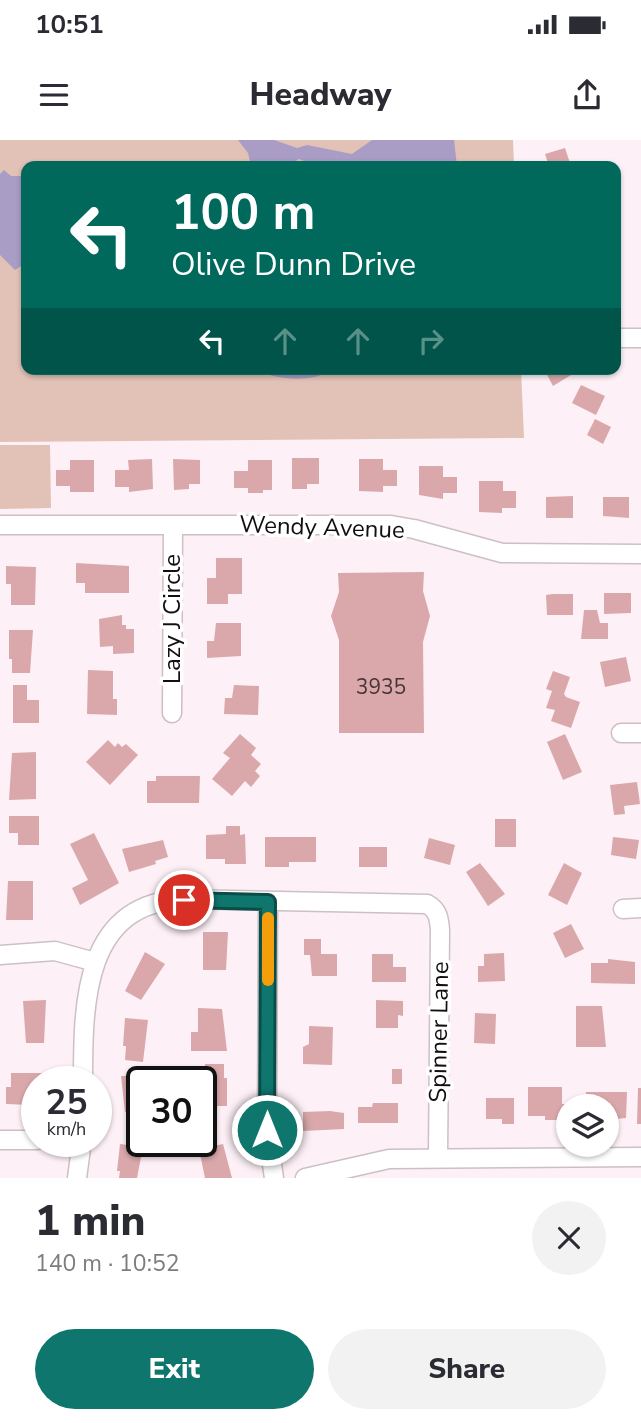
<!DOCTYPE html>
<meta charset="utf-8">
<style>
:root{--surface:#fff;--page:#f2f2f3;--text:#2b2b33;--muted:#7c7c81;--accent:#0f766e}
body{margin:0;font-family:"Nunito Sans",sans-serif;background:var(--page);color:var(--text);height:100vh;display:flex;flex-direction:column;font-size:26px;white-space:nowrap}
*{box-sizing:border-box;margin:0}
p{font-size:23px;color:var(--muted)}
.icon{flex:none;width:38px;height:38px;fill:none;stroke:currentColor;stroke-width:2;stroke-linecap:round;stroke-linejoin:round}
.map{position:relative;height:1038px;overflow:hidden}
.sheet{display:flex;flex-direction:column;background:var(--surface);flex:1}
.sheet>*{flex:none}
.hud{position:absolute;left:21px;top:21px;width:600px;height:214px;border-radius:14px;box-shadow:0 2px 5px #0004;background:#00695c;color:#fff;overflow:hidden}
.fabs{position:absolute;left:556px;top:954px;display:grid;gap:14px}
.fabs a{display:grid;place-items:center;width:63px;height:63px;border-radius:50%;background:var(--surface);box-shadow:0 2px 5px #0004;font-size:35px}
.speed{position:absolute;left:21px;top:926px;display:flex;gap:14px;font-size:35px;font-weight:700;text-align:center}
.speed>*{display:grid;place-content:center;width:91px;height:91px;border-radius:50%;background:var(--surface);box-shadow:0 2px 5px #0004;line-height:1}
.speed small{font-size:18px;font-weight:400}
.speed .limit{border:4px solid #111;border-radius:10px;background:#fff;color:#111}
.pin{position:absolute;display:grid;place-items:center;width:60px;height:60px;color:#fff;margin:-30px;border:4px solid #fff;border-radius:50%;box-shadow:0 2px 7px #0007}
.me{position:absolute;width:77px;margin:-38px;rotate:0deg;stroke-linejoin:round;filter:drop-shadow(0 0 5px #0008)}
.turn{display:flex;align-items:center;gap:24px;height:147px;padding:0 35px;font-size:32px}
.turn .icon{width:91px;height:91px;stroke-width:2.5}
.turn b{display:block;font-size:49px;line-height:60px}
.lanes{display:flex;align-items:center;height:66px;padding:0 35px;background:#0003;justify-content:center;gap:35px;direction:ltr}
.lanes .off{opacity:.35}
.round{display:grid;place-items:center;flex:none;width:74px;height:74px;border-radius:37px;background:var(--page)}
.overview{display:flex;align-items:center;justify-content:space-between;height:119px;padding:0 35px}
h1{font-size:42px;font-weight:800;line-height:52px}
.action{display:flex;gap:14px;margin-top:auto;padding:14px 35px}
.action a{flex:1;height:80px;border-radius:42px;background:var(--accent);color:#fff;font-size:28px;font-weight:800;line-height:80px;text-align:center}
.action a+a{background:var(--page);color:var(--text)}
.status{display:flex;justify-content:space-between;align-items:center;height:49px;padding:0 35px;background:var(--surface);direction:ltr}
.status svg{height:19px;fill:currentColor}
header{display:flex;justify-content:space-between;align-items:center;height:91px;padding:0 35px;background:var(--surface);font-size:32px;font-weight:800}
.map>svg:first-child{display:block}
.green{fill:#e2c1b6}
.water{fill:#a99dc5}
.building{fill:#daa8ab}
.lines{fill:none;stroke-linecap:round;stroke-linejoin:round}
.minor-casing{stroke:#ccc0c5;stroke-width:21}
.minor{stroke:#fff;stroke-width:18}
.route-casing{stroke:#0a4d48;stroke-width:18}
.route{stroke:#0f766e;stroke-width:12}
.slow{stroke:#f59e0b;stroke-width:12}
.labels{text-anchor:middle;stroke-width:7;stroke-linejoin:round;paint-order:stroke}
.number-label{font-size:21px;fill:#453537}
.street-label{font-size:24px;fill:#130f10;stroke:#fff}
</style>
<div class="status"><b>10:51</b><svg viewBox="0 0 49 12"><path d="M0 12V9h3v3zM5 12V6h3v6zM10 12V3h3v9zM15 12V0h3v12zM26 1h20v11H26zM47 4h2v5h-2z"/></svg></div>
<header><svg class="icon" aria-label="menu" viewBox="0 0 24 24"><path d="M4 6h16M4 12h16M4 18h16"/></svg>Headway<svg class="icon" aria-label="share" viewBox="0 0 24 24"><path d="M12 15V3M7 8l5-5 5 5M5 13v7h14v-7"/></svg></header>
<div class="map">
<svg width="641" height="1038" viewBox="0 0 641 1038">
<rect width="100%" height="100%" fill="#fdf0f6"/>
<path class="green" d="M0,0H513L514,26H26V229H521L524,298L0,302Z
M0,305H50L51,368L0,369Z"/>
<path class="water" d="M238,0H274L297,8L307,5L352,14L372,0H454L457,26H317L299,19L286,26H251L248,13Z
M4,30L11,36H26V123L15,130L0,115V34Z
M254,229H335C311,243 279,241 254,229Z"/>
<path class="building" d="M565,8L571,26H549L545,14Z
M544,229H568L571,235L553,246Z
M581,245L605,256L596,275L572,263Z
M595,279L611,287L603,304L587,295Z
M292,318H319V344H307V349H292Z
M152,319L153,349L129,352V347H115V330H129L128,320Z
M173,319L200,320V344H189V349L174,350Z
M359,319H383V330H397V346H383V352L359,351Z
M70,320H94V352H70V346H56V330H70Z
M248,320H272V350H263V353H248V348H234V331H248Z
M419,326H443V337H457V353H443V359L419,355Z
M479,341H503V351H516V368H502V373L479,372Z
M573,356V378H546V357Z
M603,357H629V378L603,376Z
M216,418H242V454H228V464H207V438H216Z
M76,423L129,426V453H85V443H76Z
M6,426L36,427L35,465H11V444H6Z
M424,432L423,451L430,476L423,502L424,593H339V500L331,476L339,452L338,433Z
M604,453H631V473L604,474Z
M553,454H573V475H547L546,455Z
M584,470H597L600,483H608V499H581Z
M122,475V485H126V489H134V513L113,514V506L100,507L99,479Z
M216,483H241V516L207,518V501H214Z
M9,490H33L30,533H12V519H9Z
M626,517L631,541L605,547L600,522Z
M88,530L113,531V559H117V575L87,574Z
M553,531L570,537L564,554L566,557L580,562L571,588L551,581L555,570L546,568L552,551L546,549Z
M13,545H27V560H39V583H13Z
M234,545L259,546L258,575L224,574L225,558H232Z
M240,594L256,608L251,615L261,624L255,631L260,636L251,647L245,641L232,656L212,639L230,618L223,613Z
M565,594L582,632L563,640L547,602Z
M108,600L115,607L118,603L122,607L126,604L138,615L110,645L86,622Z
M36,612V659L9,660L12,613Z
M156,636H200L199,663H147V641H156Z
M637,642L640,664L624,666L625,674L614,675L610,645Z
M9,676H39V705H18V693H9Z
M495,679H516V707H495Z
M226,686H240V695L245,694L246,724H225V719H206V695L226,694Z
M94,693L119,743L80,765L72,748L88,740L70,704Z
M265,697H316V722H289V727H265Z
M613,697L639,700L636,719L611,715Z
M429,698L455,705L450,725L424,718Z
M163,700L168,717L155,721L156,724L129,732L122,709Z
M359,707H387V727H359Z
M480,723L505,754L488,766L466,732Z
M564,723L582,733L567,765L548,755Z
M8,741H33V780H6Z
M571,784L584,809L565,818L553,793Z
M203,792H228L226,830H203Z
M304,799H321V814H337V836H312L310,815H304Z
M145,812L165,824L141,860L125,851Z
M504,813L505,841L478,842V826H484V814Z
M372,814H393V827H406V842H372Z
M608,819L635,822V844L591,843V823H608Z
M46,860L44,903H26L23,861Z
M376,860L403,861V876L398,875V888H376Z
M576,866H602L606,907H576Z
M198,868L222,869L227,911H191V892H198Z
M475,873L496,874L495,904L474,903Z
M125,878L148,880L143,922L125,920L126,906H123Z
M309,886L333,887L332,925L303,924V907L309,904Z
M205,924H224V938H227V966H205Z
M392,929H402V944H392Z
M11,933H51V942H37V958H31V965L6,964V947H11Z
M121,936H150V942H142V972H125Z
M528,947H562V964H569V980H545V976H528Z
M638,948H641V984H637Z
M586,952H627L626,978L607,980V966H586Z
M486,958H514V984H502V979H486Z
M373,963H398V983H358V967H372Z
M330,971L344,973V989L303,991V972Z
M120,1004L143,1007L137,1038H119L120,1031H117Z
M223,1004L232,1038H205L199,1009Z"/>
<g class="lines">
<defs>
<path id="minor" d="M616,198H641
M0,385H391L414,389L502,413L641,414
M172,573L173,385
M621,593H641
M268,762L267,990L274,1038
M623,769L641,768
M0,815L55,811L95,822
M83,942C83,864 83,763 184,759L427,764C438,770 439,778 440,790L438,1017
M0,1000H37
M77,1038L82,1001
M305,1038L389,1019L641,1017"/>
</defs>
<use href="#minor" class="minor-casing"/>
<use href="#minor" class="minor"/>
</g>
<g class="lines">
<defs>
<path id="route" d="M184,760L268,762L267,990"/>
</defs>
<use href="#route" class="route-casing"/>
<use href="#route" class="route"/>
<path class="slow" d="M268,840V778"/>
</g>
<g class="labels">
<g class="number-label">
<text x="381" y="554">3935</text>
</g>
<g class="street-label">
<text transform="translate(322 387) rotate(2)" y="8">Wendy Avenue</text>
<text transform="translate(172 479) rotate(-90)" y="8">Lazy J Circle</text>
<text transform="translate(439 892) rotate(-89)" y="8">Spinner Lane</text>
</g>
</g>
</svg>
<div class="fabs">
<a><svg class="icon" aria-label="layers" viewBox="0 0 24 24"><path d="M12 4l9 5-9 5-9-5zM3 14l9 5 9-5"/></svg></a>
</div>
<div class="speed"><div>25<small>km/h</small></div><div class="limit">30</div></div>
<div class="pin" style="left:184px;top:760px;background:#d93025"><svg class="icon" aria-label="arrive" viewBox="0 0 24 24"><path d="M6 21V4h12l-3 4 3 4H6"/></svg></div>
<svg class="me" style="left:267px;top:990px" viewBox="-20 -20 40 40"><circle r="17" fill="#0f766e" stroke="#fff" stroke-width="3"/><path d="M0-11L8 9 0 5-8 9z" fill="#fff"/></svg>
<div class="hud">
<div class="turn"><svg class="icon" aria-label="left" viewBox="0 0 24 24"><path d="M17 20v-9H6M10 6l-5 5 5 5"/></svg><div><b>100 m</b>Olive Dunn Drive</div></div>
<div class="lanes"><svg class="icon" aria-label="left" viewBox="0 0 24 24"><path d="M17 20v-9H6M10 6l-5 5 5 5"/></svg><svg class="icon off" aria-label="ahead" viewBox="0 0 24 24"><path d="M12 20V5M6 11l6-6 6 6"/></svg><svg class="icon off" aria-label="ahead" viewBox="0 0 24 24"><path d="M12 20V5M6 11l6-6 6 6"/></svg><svg class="icon off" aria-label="right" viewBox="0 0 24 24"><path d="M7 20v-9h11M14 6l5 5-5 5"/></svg></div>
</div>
</div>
<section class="sheet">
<div class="overview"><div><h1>1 min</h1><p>140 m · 10:52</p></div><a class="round"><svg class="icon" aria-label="close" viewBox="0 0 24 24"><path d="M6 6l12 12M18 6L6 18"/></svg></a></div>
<div class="action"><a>Exit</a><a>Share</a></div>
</section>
